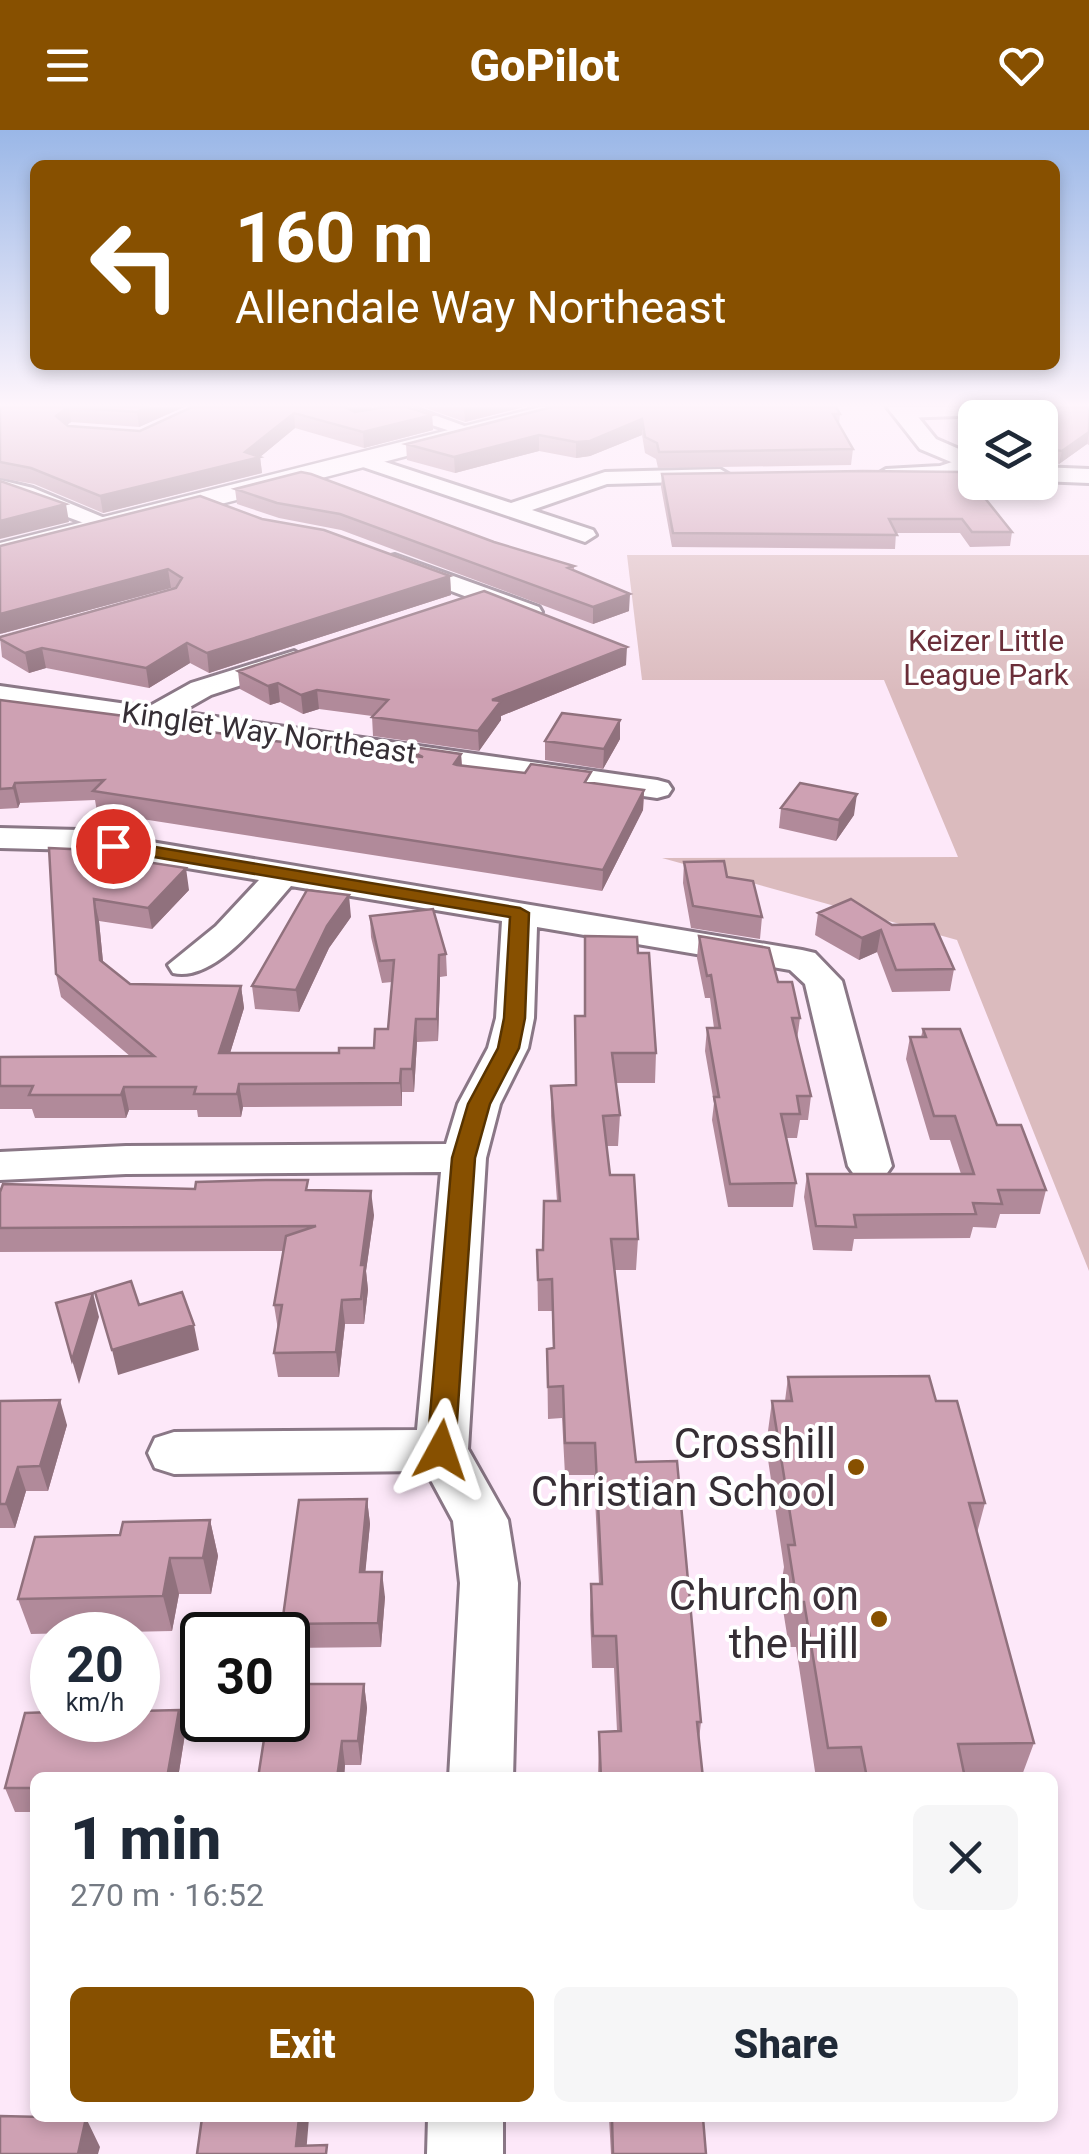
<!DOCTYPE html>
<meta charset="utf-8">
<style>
:root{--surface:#fff;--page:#f6f6f7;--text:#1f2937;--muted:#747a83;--accent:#875000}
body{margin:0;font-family:Roboto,sans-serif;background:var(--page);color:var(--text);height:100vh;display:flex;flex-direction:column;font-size:38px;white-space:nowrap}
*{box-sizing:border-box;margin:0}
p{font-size:32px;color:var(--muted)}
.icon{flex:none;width:55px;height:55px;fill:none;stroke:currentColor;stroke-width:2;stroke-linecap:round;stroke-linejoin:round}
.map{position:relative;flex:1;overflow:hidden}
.panel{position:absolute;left:30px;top:1642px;width:1028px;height:350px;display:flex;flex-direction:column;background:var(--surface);border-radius:15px;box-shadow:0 5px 15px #0003}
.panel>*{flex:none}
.top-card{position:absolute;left:30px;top:30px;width:1030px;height:210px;border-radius:15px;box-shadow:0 5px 15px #0003;background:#875000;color:#fff;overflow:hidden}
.tools{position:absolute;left:958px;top:270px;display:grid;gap:20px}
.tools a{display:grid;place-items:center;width:100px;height:100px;border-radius:15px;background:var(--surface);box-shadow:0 5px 15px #0003;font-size:50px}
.speed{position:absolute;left:30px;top:1482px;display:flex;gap:20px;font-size:50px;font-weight:700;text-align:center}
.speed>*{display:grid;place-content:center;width:130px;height:130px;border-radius:50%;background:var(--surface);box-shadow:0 5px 15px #0003;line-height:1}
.speed small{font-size:25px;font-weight:400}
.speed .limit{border:5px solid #111;border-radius:15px;background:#fff;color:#111}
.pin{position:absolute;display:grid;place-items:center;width:85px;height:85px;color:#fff;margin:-42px;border:5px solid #fff;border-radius:50%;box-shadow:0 2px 10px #0007}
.me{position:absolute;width:110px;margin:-55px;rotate:5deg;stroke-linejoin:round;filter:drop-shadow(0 0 8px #0008)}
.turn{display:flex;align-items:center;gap:35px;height:210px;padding:0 40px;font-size:45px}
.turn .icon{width:130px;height:130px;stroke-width:2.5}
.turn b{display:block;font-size:70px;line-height:85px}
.round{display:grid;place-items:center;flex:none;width:105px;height:105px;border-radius:15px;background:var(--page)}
.headline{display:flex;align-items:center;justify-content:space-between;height:170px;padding:0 40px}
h1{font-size:60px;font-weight:800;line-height:75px}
.action{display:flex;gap:20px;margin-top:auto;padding:20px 40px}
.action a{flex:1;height:115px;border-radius:15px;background:var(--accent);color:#fff;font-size:40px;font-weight:800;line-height:115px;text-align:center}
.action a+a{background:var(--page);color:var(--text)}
header{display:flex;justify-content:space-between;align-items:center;height:130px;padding:0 40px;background:var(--accent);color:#fff;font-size:45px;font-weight:800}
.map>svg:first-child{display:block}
.green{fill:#dbbbbe}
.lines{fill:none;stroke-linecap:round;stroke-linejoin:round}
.minor-casing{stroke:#8a7786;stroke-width:6}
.tertiary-casing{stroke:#8a7786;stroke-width:6}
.secondary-casing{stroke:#8a7786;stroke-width:5}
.minor{fill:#fff;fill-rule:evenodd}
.tertiary{fill:#fff;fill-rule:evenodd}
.secondary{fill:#fff;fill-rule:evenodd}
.wall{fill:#b18a9a}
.shaded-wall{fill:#90717d}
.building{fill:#cea1b3;stroke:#90717d;stroke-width:2.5}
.route{fill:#875000;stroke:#583400;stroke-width:2.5}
.poi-dot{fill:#875000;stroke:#fff;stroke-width:4}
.labels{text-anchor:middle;stroke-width:8;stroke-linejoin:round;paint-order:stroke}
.far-park-label{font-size:30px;fill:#6b2e39;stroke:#fff}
.far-street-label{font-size:30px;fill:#362e35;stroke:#fff}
.near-poi-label{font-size:42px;fill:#362e35;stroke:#fff;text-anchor:end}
</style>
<header><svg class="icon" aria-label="menu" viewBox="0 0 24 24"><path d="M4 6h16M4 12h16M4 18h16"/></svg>GoPilot<svg class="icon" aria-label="heart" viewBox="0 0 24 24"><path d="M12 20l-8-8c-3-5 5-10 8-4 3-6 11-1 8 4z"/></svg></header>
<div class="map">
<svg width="1089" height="2024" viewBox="0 0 1089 2024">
<rect width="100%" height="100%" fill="#fde8f9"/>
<path class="green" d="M627,425H1089V1141L957,810L662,728L958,727L884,550H642Z"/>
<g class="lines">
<defs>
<path id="minor" d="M388,277H412L481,302L472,308L404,286L375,289L366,284Z
M912,277H1071L1062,282L903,288L894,283Z
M361,324L511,373L605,342L720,339L730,345L720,351L607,354L532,380L593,400L596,405L585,412L354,334V326Z
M967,327L975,330L974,337C952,346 895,360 876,345L886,339L940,336Z
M0,350L33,358L119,394L116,399H100L0,362Z
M395,425L539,477L542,482L539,487H521L387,437L384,432L387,427Z
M294,521L307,529L303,535L211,565L181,582L657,650L668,653L672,659L668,665L657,668L0,572V556L148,577L191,553Z
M0,698L79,700L802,820L815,823L842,851L892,1036L885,1046L870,1050L855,1046L848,1036L805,854L790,840L537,797L534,888L528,918L500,974L486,1028L468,1319L508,1390L518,1453L513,1648H449L460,1453L453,1391L426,1341L174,1344L155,1338L148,1323L155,1308L174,1302L417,1300L441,1042L126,1044L0,1050V1022L126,1016L446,1014L458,974L488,918L496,888L502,791L291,756C265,785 216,853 173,843L168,835L216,796L259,750L79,720L0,718Z
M428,1988H503V2024H427Z"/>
<path id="tertiary" d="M887,277H910L936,309L975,326V342L920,319Z
M1040,337L1089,339V353L1040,351Z"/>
<path id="secondary" d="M540,277H580L577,282L0,431V413Z"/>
</defs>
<use href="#minor" class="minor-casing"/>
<use href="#tertiary" class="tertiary-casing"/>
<use href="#secondary" class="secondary-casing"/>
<use href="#minor" class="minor"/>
<use href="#tertiary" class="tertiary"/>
<use href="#secondary" class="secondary"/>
</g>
<path class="wall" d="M0,277H184L139,297L71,292L67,295L140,301L192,277H373L356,282L432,285L433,300L364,318L295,298L260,327L262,343L103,383L34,354L0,348Z
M423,277H524L465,292Z
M552,277L840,284L839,294L853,319L851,335L658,338L656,329L645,323L642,305L590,326L576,328L539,321L455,343L407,330L406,314Z
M1089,277V315L1087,314L1059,334L1040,331V288H975V299L966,297L968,285Z
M863,341L1012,402L1010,416L970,417L960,403H896L895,419L672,417L661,357L662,344Z
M235,359L494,412L574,436V441L629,481L593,494L341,400L279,388L237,374Z
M262,389L450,446L451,465L209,543L190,533L149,558L46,538L29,543L2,527L0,507L172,459L171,458L0,504Z
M626,535L501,586V590L479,621L373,606L372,586L319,579L303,584L280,572L270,575L240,559L238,541Z
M0,570L274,611L399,624V615L461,624L462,635L644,660L643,680L602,761L97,682L95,670L20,673L18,678L0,679Z
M620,609L603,639L545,630V611Z
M781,678L854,685L836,711L779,698Z
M90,720L91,724L189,760L152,799L99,791L103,832L130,854L241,856L244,878L230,923H339L374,918L388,899L392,852L382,853L371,807L370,786L446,824L447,846L440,847L438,911L417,912L414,962H402V976L243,977L241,987H198L197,980H129L126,988H35L32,979H0V927H131L61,867L56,844Z
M684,732L727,747L762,787L760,809L691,798L683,753Z
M851,769L954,839L950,861L892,862L877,822L859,830L815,805L818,783Z
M351,787L329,818L299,882L255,879L252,856Z
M699,806L778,852L800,888L797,910L811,966L808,990H800L797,1008H786L796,1053L793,1077H728L712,990L714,973L705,921L707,898H714L710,868H705L697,828Z
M638,823L656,923L655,953H616L620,985L618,1016H607L610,1045L638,1109L636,1140H614L636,1332L701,1592L699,1610L703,1648H598L599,1602L617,1601L614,1538H592L590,1485L591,1454H599L594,1345H565L562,1288L548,1289L547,1219L553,1218L552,1181H538L537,1120H543L557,1071L551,986V956L575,955Z
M923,899L1046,1060L1040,1084H1000L996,1098L973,1097L970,1108L854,1109L852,1121L813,1120L804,1067L807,1044H961L950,1010H930L906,929L910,907H921Z
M195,1059L310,1061L374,1085L366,1141L368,1160L364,1194H345L339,1247H278L274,1223L278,1200L274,1175L284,1121L0,1122V1062Z
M788,1247L936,1271L985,1373L977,1403L1034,1613L1021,1648H816L796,1517H789L780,1461L784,1437L766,1316L772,1271H785Z
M0,1271L67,1295L48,1361H26L15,1398H0Z
M367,1369L370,1394L365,1442L385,1467L381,1517L288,1518V1505H284L282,1494Z
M210,1390L218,1426L211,1464H179L172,1501L31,1504L18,1469L120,1405Z
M364,1554L367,1578L361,1635H345L344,1648H258Z
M179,1580L185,1604L178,1648H35V1682H15L5,1658L25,1583L52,1582V1590H138V1581Z
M609,1988H729L728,1990H703L706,2024H611Z"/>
<path class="shaded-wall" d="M69,277L71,292L58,301L56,286Z
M148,277H184L139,297L137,282Z
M341,277H373L345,285Z
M464,277H524L465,292Z
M294,283L295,298L260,327L262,343L103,383L100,366L245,322Z
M432,285L433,300L364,318L363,302Z
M642,289V305L590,326L576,328V312Z
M1089,302L1087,314L1059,334L1062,321Z
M539,305V321L455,343L454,327Z
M66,374L69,392L0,409V391Z
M168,439L171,458L0,504V484Z
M450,446L451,465L209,543L207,523Z
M630,464L629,481L593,494V477Z
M187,513L190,533L149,558L146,538Z
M627,517L626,535L501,586V590L479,621L478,601L492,570Z
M42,518L46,538L29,543L25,523Z
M278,553L280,572L270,575L268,556Z
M317,560L319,579L303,584L301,565Z
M620,590V609L603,639L604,619Z
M461,624L462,643L454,634Z
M15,653L20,673L18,678L13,658Z
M644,660L643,680L602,761L603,740Z
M857,664L854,685L836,711L839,690Z
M186,738L189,760L152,799L148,778Z
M349,765L351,787L329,818L299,882L296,860L327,796Z
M94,769L99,791L105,852L100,830Z
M881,800L877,822L859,830L862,808Z
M439,825L440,847L438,911L437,889Z
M241,856L244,878L223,946L219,923Z
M416,889L417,912L414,962L412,939Z
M401,939L402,962V976L400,953Z
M239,954L243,977L241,987L237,964Z
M124,957L129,980L126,988L121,965Z
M371,1061L374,1085L366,1141L368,1160L364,1194L361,1135Z
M93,1163L99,1187L79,1254L72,1230Z
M342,1170L345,1194L339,1247L336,1222Z
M194,1195L199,1220L118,1245L112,1220Z
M60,1270L67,1295L48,1361L40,1336Z
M18,1337L26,1361L15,1398L6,1374Z
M367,1369L370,1394L363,1467L360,1442Z
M210,1390L218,1426L211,1464L203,1428Z
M170,1428L179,1464L172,1501L163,1466Z
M382,1442L385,1467L381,1517L378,1493Z
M364,1554L367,1578L361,1635L358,1611Z
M179,1580L185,1604L178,1648H167Z
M342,1611L345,1635L344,1648H337Z
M86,1988L100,2017L98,2024H78Z
M299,1988H309L306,2024L296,2016Z"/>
<path class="building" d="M0,277H68L56,286L68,296L140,301L192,277H345L355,282L385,277H407L432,285L363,302L294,283L245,322L260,327L100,366L31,338L0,332Z
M70,277H148L137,282Z
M552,277H836L840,284H833L853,319L659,322L657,313L645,307L642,289L590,311L576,312L539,305L454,327L406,314Z
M980,277H1089V302L1062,321L1040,318V288H980L968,285Z
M863,341L964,342L1012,402H972L962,389H889L897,405L673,403L662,344Z
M301,342L311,344L494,412L574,436L568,438L630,464L593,477L340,384L277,373L235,359Z
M0,351L66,374L0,391Z
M200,366L262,389L324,400L450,446L207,523L187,513L146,538L42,518L25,523L0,509V507L176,458L182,448L168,439L0,484V416Z
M484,461L627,517L492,570L501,571L478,601L372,587L388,570L317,560L301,565L278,553L268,556L238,541Z
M0,570L132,587L129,590L274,611L423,627L399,615L461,624L454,634L457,635L525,643L531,634L591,642L585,652L644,660L603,740L93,661L104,650L15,653L13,658L0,659Z
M562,583L620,590L604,619L545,611Z
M800,653L857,664L839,690L781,678Z
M49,718L90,720L88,723L186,738L148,778L94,769L100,830L130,854L241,856L219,923H339V918H374L375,899H388L394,830L380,831L370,786L433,779L446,824L439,825L437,889H416L412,939H401L400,953L239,954L237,964H194L196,957H124L121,965H29L33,956H0V927L154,926L56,844Z
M724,731L727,747L753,751L762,787L693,776L684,732Z
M307,760L349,765L327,796L296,860L252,856Z
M851,769L892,795L934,794L954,839L896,840L881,800L862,808L818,783Z
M585,806L637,807L638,823H649L656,923H612L620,985L603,986L610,1045H634L638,1109H611L636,1332L677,1331L701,1592H697L703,1648H601L599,1602L621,1601L616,1506H593L591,1454H602L595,1313H565L563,1256L548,1257L547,1219L554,1218L552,1149L538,1150L537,1120H543L544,1071H560L551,956L576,955L575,886H585Z
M699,806L769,818L778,852H792L800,888H792L811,966H797L800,984H781L796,1053L730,1054L714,967H719L707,898H720L711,845L707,846Z
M923,899H960L997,995H1021L1046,1060H998L1002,1074L973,1073L976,1084L854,1085L856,1097L816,1096L807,1044H974L955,986H934L910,907H926Z
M266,1050H308L306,1060L371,1061L361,1135H365L361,1169L342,1170L336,1222L274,1223L282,1175H274L286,1106L316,1096L0,1098V1062L3,1054L195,1059L196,1052Z
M131,1151L139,1175L182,1162L194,1195L112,1220L95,1162Z
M93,1163L72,1230L56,1173Z
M929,1246L936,1271H957L985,1373H969L1034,1613L958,1614L965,1648H867L861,1617L828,1618L804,1472H797L788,1415H795L772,1271H792L788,1247Z
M60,1270L40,1336L18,1337L6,1374H0V1271Z
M367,1369L360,1442H382L378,1493L282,1494L299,1370Z
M210,1390L203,1428H170L163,1466L18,1469L35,1407L120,1405L123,1392Z
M288,1554H364L358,1611H342L337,1648H258L267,1590H288Z
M179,1580L167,1648H35V1658H5L25,1583L52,1582V1590H138V1581Z
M0,1986L86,1988L78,2024H0Z
M202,1988H299L296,2016L327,2015L326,2024H197Z
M612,1988H703L706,2024H613Z"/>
<linearGradient id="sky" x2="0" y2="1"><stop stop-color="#9ab7e7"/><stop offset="0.49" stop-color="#fef5fc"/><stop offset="1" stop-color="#fef5fc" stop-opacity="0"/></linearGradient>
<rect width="1089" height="561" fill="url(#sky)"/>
<path class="route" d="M113,710L520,778L529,783L525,888L519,918L490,974L475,1028L455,1320L451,1328L441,1332L431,1328L427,1320L452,1028L468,974L498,918L504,888L510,787L107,719L104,716Z"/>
<g class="poi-dot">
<circle cx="856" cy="1337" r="10"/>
<circle cx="879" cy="1489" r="10"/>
</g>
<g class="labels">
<g class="far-park-label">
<text x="986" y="521">Keizer Little<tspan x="986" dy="34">League Park</tspan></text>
</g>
<g class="far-street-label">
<text transform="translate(269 603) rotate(8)" y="10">Kinglet Way Northeast</text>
</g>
<g class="near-poi-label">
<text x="836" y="1328">Crosshill<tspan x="836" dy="48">Christian School</tspan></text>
<text x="859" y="1480">Church on<tspan x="859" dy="48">the Hill</tspan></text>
</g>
</g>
</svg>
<div class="tools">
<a><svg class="icon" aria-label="layers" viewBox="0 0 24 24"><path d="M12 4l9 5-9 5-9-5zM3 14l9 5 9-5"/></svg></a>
</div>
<div class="speed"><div>20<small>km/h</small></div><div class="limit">30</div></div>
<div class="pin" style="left:113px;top:716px;background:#d93025"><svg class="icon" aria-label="arrive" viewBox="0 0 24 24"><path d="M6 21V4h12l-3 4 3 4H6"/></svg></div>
<svg class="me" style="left:441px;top:1320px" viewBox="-20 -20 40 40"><path d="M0-17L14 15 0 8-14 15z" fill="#875000" stroke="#fff" stroke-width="4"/></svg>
<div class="top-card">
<div class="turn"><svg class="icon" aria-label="left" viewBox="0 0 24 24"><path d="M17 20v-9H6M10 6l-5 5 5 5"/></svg><div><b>160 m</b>Allendale Way Northeast</div></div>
</div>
<section class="panel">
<div class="headline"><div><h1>1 min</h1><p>270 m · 16:52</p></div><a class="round"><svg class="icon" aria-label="close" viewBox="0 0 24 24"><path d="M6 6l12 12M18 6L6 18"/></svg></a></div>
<div class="action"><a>Exit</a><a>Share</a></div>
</section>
</div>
